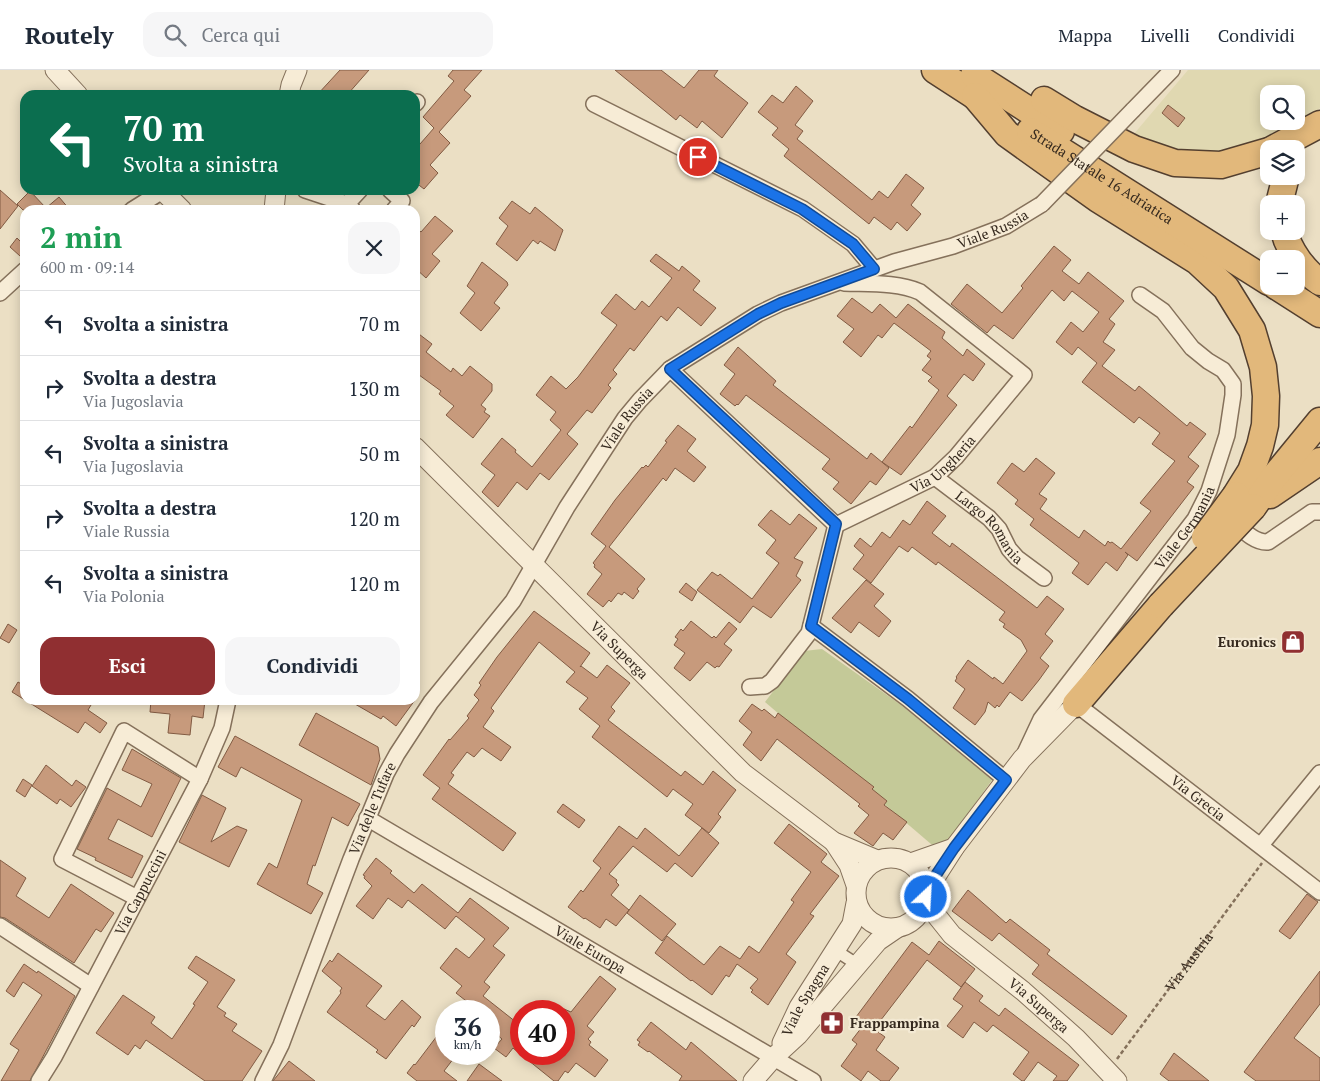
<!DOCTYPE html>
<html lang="it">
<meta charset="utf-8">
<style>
:root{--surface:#fff;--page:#f6f6f7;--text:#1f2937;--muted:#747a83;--line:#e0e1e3;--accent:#902f31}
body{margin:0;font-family:"PT Serif",serif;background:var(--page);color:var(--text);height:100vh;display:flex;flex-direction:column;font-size:19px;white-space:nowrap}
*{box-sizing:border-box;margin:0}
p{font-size:16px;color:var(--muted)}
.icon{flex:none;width:28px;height:28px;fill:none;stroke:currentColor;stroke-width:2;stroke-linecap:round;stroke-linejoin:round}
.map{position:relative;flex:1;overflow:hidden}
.sheet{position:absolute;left:20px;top:135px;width:400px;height:500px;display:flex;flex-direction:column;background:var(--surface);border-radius:15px;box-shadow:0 2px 12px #0003}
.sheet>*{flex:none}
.guide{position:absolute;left:20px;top:20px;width:400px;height:105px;border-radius:15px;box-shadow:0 2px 12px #0003;background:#0b6e4f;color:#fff;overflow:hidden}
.tools{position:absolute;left:1260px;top:15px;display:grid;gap:10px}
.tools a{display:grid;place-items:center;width:45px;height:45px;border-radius:10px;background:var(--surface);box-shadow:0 2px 12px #0003;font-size:25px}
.speed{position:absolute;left:435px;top:930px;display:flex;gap:10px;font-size:25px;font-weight:700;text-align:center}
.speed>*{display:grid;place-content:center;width:65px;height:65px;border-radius:50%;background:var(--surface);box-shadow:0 2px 12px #0003;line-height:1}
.speed small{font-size:12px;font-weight:400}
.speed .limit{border:8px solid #d22;background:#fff;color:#111}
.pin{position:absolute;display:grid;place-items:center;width:42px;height:42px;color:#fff;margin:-21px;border:2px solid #fff;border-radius:50%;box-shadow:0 1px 5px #0007}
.me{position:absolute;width:55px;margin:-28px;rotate:25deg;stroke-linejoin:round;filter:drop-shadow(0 0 4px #0008)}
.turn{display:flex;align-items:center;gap:18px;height:105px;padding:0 20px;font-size:22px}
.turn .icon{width:65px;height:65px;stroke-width:2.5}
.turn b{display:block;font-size:35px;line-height:42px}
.round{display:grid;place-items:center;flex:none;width:52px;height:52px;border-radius:15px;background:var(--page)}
.headline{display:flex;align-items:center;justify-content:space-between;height:85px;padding:0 20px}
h1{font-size:30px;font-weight:700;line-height:38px;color:#1e9e55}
.button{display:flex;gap:10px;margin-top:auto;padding:10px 20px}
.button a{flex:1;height:58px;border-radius:15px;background:var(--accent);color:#fff;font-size:20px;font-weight:700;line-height:58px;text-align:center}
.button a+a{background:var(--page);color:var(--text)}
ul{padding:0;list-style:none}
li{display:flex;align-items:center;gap:15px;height:65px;padding:0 20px;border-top:1px solid var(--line)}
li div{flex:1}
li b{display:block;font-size:19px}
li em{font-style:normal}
header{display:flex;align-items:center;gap:30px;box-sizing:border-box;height:70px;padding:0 25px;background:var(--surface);border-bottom:1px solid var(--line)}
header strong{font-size:24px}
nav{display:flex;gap:28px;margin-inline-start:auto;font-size:18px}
.search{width:350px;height:45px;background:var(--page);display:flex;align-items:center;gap:12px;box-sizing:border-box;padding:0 18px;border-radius:15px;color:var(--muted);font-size:19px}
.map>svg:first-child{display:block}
.farmland{fill:#e0d8b1;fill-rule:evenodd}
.green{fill:#c4c998}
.building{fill:#c79a7c;stroke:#825b43}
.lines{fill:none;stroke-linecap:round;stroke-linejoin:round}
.pedestrian-casing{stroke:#85715b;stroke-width:14}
.minor-casing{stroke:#85715b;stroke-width:18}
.tertiary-casing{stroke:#85715b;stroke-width:21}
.trunk-casing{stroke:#533f2f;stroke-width:29}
.path{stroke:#85715b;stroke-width:2.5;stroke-dasharray:4 2.5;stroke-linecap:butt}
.pedestrian{stroke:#f7ecd6;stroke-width:11}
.minor{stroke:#f7ecd6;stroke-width:15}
.tertiary{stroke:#f7ecd6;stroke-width:19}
.trunk{stroke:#e2b87b;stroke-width:26}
.minor-bridge-casing{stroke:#85715b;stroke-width:18;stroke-linecap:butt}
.trunk-bridge-casing{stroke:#533f2f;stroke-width:29;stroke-linecap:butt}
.minor-bridge{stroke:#f7ecd6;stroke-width:15}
.trunk-bridge{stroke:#e2b87b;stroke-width:26}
.route-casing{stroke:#114b97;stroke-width:12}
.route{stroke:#1a73e8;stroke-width:9}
.labels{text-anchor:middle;stroke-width:4.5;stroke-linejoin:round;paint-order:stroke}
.street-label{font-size:14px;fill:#35291e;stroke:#f3e9d3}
.poi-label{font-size:14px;font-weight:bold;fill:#35291e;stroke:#f3e9d3;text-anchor:end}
</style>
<header>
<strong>Routely</strong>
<div class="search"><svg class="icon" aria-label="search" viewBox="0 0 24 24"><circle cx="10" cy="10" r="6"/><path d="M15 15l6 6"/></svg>Cerca qui</div>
<nav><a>Mappa</a><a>Livelli</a><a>Condividi</a></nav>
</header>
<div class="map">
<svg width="1320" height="1011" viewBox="0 0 1320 1011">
<rect width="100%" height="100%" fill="#ebdfc4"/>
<path class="farmland" d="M1188,0H1320V38L1270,76L1221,89L1128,71ZM1269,24H1296V51H1269Z"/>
<path class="green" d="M822,579L901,635L992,710L944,777L938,780L765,632L804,581Z"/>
<path class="building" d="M340,0H369L347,25H317Z
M453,0H482L464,20L471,26L439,62L450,73L430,95L438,103L424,119L415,112V69L420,74L434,58L423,47L454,11L448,6Z
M615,0H661L684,18L699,0H718L714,6L748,33L722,68L702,51L697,58L680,45L676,50Z
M796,16L813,31L795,55L803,61L797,69L872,130L879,121L888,128L906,104L924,118L911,135L921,144L907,161L897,152L891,160L874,147L869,154L784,86L789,79L772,65L778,58L758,42L772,25L783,33Z
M1168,35L1185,48L1178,57L1162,43Z
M0,120L18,136L0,159Z
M30,121L46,138L59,127L70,140H23L17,134Z
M512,131L530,144L535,137L563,160L555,181L540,171L538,174L533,170L517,191L496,174L508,156L499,148Z
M435,146L453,161L432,184L440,191L426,208L415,198V157L421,162Z
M17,168L25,176V181L20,186L10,177Z
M1054,176L1071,190L1062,201L1079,214L1088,202L1124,231L1109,249L1115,254L1103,272L1115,280L1102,296L1135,321L1139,316L1187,356L1190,352L1206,364L1188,387L1199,396L1187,412L1194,417L1150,474L1137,491L1125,482L1128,485L1117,501L1106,492L1088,515L1072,503L1079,493L1030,455L1034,449L1015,434L1018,430L997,413L1012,393L1024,402L1036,388L1055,403L1039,424L1047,429L1040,439L1079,468L1084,460L1105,476L1108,471L1110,473L1112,472L1121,479L1151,441L1140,433L1175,391L1152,374L1160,363L1139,347L1134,353L1082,312L1097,293L1078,277L1072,285L1056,272L1071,252L1083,262L1099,242L1072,221L1064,231L1052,220L1013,269L994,255L987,263L951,234L967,214L1002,243L1023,218L1021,216Z
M656,184L679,201L682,196L700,211L693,220L716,238L701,256L678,237L667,251L661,246L634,281L630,278L613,300L617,304L608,315L611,318L592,343L587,340L567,364L578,374L549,410L540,403L527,420L517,412L498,437L482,422L495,405L481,394L502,368L516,380L515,382L532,397L561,360L550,350L556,342L536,325L551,306L566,319L578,307L617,255L601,243L616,224L635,240L642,231L649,237L672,208L650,191Z
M482,192L507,212L508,215L494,233L500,238L481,261L460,243L475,223L467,216Z
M852,228L872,243L880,234L896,248L908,234L945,262L942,268L963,286L967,279L985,294L973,311L964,304L947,326L957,335L901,405L882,392L910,356L912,358L939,320L928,311L932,307L922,300L931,289L927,286L931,281L894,253L882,268L878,265L861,287L843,272L854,259L837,246Z
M415,261L432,274L426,282L451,302L453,298L462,306L470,296L492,314V321L481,335L486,339L484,342L490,346L473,368L446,345L454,336L439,324L441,321L415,302Z
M738,277L776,311L773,315L867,389L871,383L889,398L876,415L870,411L851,434L833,419L839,412L822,399L830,389L746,325L738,335L737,334L735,336L720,324L735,304L724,295Z
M678,355L696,369L687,381L706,397L694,412L675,398L666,411L663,408L609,477L645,509L637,519L639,521L633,529L624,522L622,525L618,523L611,532L609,530L603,537L587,524L602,504L594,497L595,495L593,493L606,476L591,464L615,430L642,397L643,398L646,395L648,397L667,372L665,371Z
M927,431L946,446L932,463L950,477L952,473L1037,538L1047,526L1064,539L1045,564L1053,571L1040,588L1049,596L1039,610L1022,631L1010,622L999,637L997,635L995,638L988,632L985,642L975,655L953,638L965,619L955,611L957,608L956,607L968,590L993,609L994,607L1003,614L1027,581L1021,570L1003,557L1005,554L999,550L1005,542L938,492L936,495L912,477L908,482L899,476L871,513L853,499L864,485L854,476L860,468L871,477L882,462L890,468L903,450L910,455Z
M771,440L790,455L799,444L817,458L794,488L803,492L796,506L801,510L771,548L753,536L740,553L697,520L712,502L718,506L720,504L752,529L779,493L766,483L776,470L758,455Z
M866,510L884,524L874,536L891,551L879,567L859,552L851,563L832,548Z
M686,513L697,522L692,531L679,522Z
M534,541L590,583L580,597L581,596L597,608L607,595L630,613L611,637L615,641L608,650L681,706L685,701L703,715L713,701L736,720L718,744L721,747L709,763L685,745L693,734L673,719L667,727L592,667L600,656L579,639L588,628L566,612L575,602L539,572L491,638L494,641L483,657L511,677L501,691L482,678L474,687L467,682L451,703L454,705L448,714L516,763L503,781L432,729L440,718L423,705L449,669L450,670L469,648L467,646L479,630L474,625L481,615L479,613L497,587Z
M691,551L712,568L714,566L716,568L729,552L737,559L724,574L732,580L719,597L717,596L715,598L707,592L690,611L674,598L685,583L674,575L678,569L675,567L681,559L683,561Z
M8,554L17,560L9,573L0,568Z
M18,612L25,616V630L12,622Z
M25,630H94L88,640L107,653L100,663L85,652L78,663Z
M151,630H205L203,648L192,646L190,665L168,663L170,644L150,642Z
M348,630H415L396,656L383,646L381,649Z
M752,634L762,641L764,639L775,648L778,643L874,717L872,719L887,731L884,735L907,752L893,770L883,763L873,776L854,763L869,745L858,736L860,734L777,669L761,691L743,675L752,662L739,651Z
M316,643L378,677L380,689L371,715L299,675Z
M235,666L360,734L348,756L332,747L315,796L313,795L307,814L323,823L311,844L257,814L269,793L277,798L302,730L241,697L236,707L218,697Z
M132,679L181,708L152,767L118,749L108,769L143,786L132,808L95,790L96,788L77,779L107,718L141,737L152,714L122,700Z
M46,695L72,716L76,710L86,717L71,737L60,729L57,734L32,716Z
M23,709L32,715L25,727L16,721Z
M202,725L226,738L211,772L237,756L247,760L229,797L179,772Z
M563,734L585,750L579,758L557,742Z
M789,754L827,784L821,792L839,806L810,844L814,846L786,884L796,892L768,935L751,922L753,920L750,918L758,909L737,894L729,907L726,905L712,925L692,910L691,911L655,883L667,866L704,895L720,876L740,889L749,876L759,883L794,832L791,830L811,802L774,773Z
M619,756L637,769L645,758L679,786L702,758L719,773L692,807L675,793L667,802L633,776L609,804L617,810L616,812L619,815L611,825L629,840L616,856L606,849L600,858L585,848L584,849L568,837L581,820L583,822L601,798L593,791Z
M376,788L392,801L390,803L414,823L422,814L458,843L470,828L509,858L493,876L505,885L484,912L490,917L483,926L521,956V984H564V939L571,942L600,906L616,919L587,956L594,962L588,969L591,972L589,975L608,990L595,1007L576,993L568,1003L565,1001L558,1011H554L513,978L506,987L494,978L502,969L489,958V941H479L456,923L462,916L440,898L456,878L469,888L485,869L456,846L445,859L408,830L402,838L388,828L373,849L356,836L372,816L364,808L365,806L363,805Z
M0,790L26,808L16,826L49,848L71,814L114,843L101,862L96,859L74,893L5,848L0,847Z
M968,820L1006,853L1010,849L1050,880L1047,884L1127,946L1112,965L1032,904L1039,895L999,863L992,871L952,841Z
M1307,824L1318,832L1290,869L1279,861Z
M640,825L676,854L662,871L627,843Z
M939,871L975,899L961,917L927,890L874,959L885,967L876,980L899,998L889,1011H881L868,1001L861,1011L841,996L857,974L852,970L865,953L856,947L912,872L929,885Z
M338,883L382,916L366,936L385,950L402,930L421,947L414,957L412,955L386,989L376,982L378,980L327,942L341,923L340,921L342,918L322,901L330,890L332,892Z
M196,886L235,910L217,937L226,943L224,946L237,954L232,961L262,981L242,1011H205L146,970L140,979L135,975L128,985L96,963L123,925L155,947L151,953L172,969L195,935L193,934L208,912L188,898Z
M24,894L37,903L38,901L75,926L30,1011H1L19,980L10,974L42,925L23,912L14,927L6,921Z
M1320,901V934L1294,968L1320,988V1011H1256L1244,1002Z
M965,912L983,926L979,931L999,946L1005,938L1079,995L1067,1011H1053L1057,1006L1038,992L1024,1011H1022L1013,1004L1029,982L993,955L987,962L974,952L963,968L947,956L963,936L953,929Z
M651,952L686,980L691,972L737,1011H679L682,1006L649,981L648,982L638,975L640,972L637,970Z
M440,962L446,967V984H457L444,1001L457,1011H417L407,1003L414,994L415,995Z
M1174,983L1209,1011H1169L1160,1004Z
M289,991L315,1011H273Z
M479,994L502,1011H467Z"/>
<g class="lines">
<defs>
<path id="pedestrian" d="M835,880L858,895"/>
<g id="minor">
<path d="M415,34L417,32"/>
<path d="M594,34L803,139L853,174L874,199"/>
<path d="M1133,40L1172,0"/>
<path d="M305,120L347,134"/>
<path d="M390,120L402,131L394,140"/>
<path d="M132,140L164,120"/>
<path d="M353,140L347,134L360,120"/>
<path d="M0,223L25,200"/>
<path d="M670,299L836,455L809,563L772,611L765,616L750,617"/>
<path id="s2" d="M935,407L989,448L999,459L1009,479L1017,488L1044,508"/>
<path d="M1232,450C1242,459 1254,473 1268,472L1312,442H1320"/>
<path id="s3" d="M836,455L935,407L956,387L1024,305L920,222C897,212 868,214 844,213"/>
<path d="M811,556L908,629L1006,710"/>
<path id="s4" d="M1076,634L1320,822"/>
<path id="s5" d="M1026,681L1041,649L1195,449L1209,421L1227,365L1233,325V314L1223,300L1208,291L1192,278L1163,241L1140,225"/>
<path id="s6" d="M367,748L813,1011"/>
<path d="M1261,775L1320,703"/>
<path d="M137,828L62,789L124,661L200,709"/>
<path d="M0,856L91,916"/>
<path id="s7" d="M39,1011L54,987L200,709L222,658L228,630"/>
<path id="s8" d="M263,1011L281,975L351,789L386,704L397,684L431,632L513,531L567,437L625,348L640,330L670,299L758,244L781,233L894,192L953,176L1006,156L1042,134"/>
</g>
<g id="tertiary">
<path d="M55,0L78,25"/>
<path d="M289,25L291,15L297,0"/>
<path d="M162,120L182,140"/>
<path d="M274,140L276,120"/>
<path id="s9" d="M415,377L743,703L834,772L877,790"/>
<path d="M834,772L849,795L856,815"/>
<circle cx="891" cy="823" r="35"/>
<path d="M911,793L954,778"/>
<path d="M927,820L954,778L1022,689L1076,634"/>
<path id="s10" d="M926,827L932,840L952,865L1023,921L1076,968L1117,1011"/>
<path id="s11" d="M782,973L799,937L852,854L856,833"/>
<path d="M753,1011L773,988L798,965L878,871L897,858"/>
</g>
<g id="trunk">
<path d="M935,0L989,35"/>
<path d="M974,5L1061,61"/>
<path d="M975,26L1007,64L1098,129L1197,191L1226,218L1252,260L1263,297L1266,326L1265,355L1260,376L1251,401L1236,425"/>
<path d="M1044,30L1075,49L1134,79L1175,93L1221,95L1269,81"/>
<path id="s12" d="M1030,61L1269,212"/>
<path d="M1273,79L1320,54"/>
<path d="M1279,134L1286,106"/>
<path d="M1284,161C1289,181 1304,201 1320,212"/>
<path d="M1276,216L1320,244"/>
<path d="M1270,425L1320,391"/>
<path d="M1253,437L1274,407L1320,351"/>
<path d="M1076,634L1161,535"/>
</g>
</defs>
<use href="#pedestrian" class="pedestrian-casing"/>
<use href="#minor" class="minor-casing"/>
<use href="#tertiary" class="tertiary-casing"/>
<use href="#trunk" class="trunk-casing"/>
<path class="path" id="s1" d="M1117,989L1262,793"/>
<use href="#pedestrian" class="pedestrian"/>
<use href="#minor" class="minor"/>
<use href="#tertiary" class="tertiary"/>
<use href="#trunk" class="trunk"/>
<defs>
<path id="minor-bridge" d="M1042,134L1133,40"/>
<path id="trunk-bridge" d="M1205,467L1236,425
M1161,535L1253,437"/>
</defs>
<use href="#minor-bridge" class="minor-bridge-casing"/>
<use href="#trunk-bridge" class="trunk-bridge-casing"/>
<use href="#minor-bridge" class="minor-bridge"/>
<use href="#trunk-bridge" class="trunk-bridge"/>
</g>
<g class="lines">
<defs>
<path id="route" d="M698,87L802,139L853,174L874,199L781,233L758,244L670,299L836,454L811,556L908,629L1006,710L954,778L926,820V827"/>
</defs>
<use href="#route" class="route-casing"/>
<use href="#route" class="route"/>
</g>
<defs>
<symbol id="shop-square" viewBox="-11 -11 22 22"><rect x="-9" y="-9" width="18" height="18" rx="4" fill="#902f31" stroke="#f3e9d3"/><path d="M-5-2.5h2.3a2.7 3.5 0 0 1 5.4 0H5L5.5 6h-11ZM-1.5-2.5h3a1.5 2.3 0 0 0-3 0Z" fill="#fff"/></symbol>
<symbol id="pharmacy-square" viewBox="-11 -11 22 22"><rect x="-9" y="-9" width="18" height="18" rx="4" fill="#902f31" stroke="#f3e9d3"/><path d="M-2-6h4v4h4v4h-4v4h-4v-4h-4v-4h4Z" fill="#fff"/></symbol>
</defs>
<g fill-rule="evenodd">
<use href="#shop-square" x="1279" y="558" width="28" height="28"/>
<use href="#pharmacy-square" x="818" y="939" width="28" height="28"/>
</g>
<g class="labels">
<g class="street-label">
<text dy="5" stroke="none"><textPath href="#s12" startOffset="85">Strada Statale 16 Adriatica</textPath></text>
<text dy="5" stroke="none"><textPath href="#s8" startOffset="1181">Viale Russia</textPath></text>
<text dy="5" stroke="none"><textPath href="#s8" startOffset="761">Viale Russia</textPath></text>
<text dy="5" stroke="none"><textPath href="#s3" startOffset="124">Via Ungheria</textPath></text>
<text dy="5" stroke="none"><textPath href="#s2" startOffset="75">Largo Romania</textPath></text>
<text dy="5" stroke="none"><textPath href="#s5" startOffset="275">Viale Germania</textPath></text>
<text dy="5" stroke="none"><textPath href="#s9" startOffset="288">Via Superga</textPath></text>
<text dy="5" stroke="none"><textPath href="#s4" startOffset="154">Via Grecia</textPath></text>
<text dy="5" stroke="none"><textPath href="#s8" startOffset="294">Via delle Tufare</textPath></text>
<text dy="5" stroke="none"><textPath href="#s7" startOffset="214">Via Cappuccini</textPath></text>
<text dy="5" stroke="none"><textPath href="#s6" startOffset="259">Viale Europa</textPath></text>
<text dy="5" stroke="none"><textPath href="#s1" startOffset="121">Via Austria</textPath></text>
<text dy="5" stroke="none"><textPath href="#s11" startOffset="49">Viale Spagna</textPath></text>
<text dy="5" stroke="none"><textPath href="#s10" startOffset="158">Via Superga</textPath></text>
</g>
<g class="poi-label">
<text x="1276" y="577">Euronics</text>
<text x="850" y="958" text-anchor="start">Frappampina</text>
</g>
</g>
</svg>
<div class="tools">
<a><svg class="icon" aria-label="search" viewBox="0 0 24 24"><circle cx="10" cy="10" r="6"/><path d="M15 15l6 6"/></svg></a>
<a><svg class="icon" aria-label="layers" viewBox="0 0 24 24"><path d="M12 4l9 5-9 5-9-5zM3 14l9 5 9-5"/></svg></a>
<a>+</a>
<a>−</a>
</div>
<div class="speed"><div>36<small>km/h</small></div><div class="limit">40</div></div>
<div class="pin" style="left:698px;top:87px;background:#d93025"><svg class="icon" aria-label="arrive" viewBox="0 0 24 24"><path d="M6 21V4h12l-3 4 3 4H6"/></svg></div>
<svg class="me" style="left:926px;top:827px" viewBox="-20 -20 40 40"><circle r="17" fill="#1a73e8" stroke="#fff" stroke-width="3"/><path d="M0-11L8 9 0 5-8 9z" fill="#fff"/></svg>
<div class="guide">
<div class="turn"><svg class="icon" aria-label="left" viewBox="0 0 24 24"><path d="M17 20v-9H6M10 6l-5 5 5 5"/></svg><div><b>70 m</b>Svolta a sinistra</div></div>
</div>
<section class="sheet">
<div class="headline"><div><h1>2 min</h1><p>600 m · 09:14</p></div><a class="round"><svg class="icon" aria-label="close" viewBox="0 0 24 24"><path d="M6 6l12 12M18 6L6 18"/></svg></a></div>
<ul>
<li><svg class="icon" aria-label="left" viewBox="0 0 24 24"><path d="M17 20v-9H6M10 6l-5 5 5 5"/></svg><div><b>Svolta a sinistra</b></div><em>70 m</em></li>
<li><svg class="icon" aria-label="right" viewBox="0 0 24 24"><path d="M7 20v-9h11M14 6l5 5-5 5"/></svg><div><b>Svolta a destra</b><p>Via Jugoslavia</p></div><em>130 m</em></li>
<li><svg class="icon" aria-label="left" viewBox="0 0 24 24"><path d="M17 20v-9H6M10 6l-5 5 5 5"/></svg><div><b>Svolta a sinistra</b><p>Via Jugoslavia</p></div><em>50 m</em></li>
<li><svg class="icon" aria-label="right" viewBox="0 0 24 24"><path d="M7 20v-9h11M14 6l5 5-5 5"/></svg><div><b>Svolta a destra</b><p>Viale Russia</p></div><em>120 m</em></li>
<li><svg class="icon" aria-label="left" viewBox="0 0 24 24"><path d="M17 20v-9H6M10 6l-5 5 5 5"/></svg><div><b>Svolta a sinistra</b><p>Via Polonia</p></div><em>120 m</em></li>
</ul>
<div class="button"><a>Esci</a><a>Condividi</a></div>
</section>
</div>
